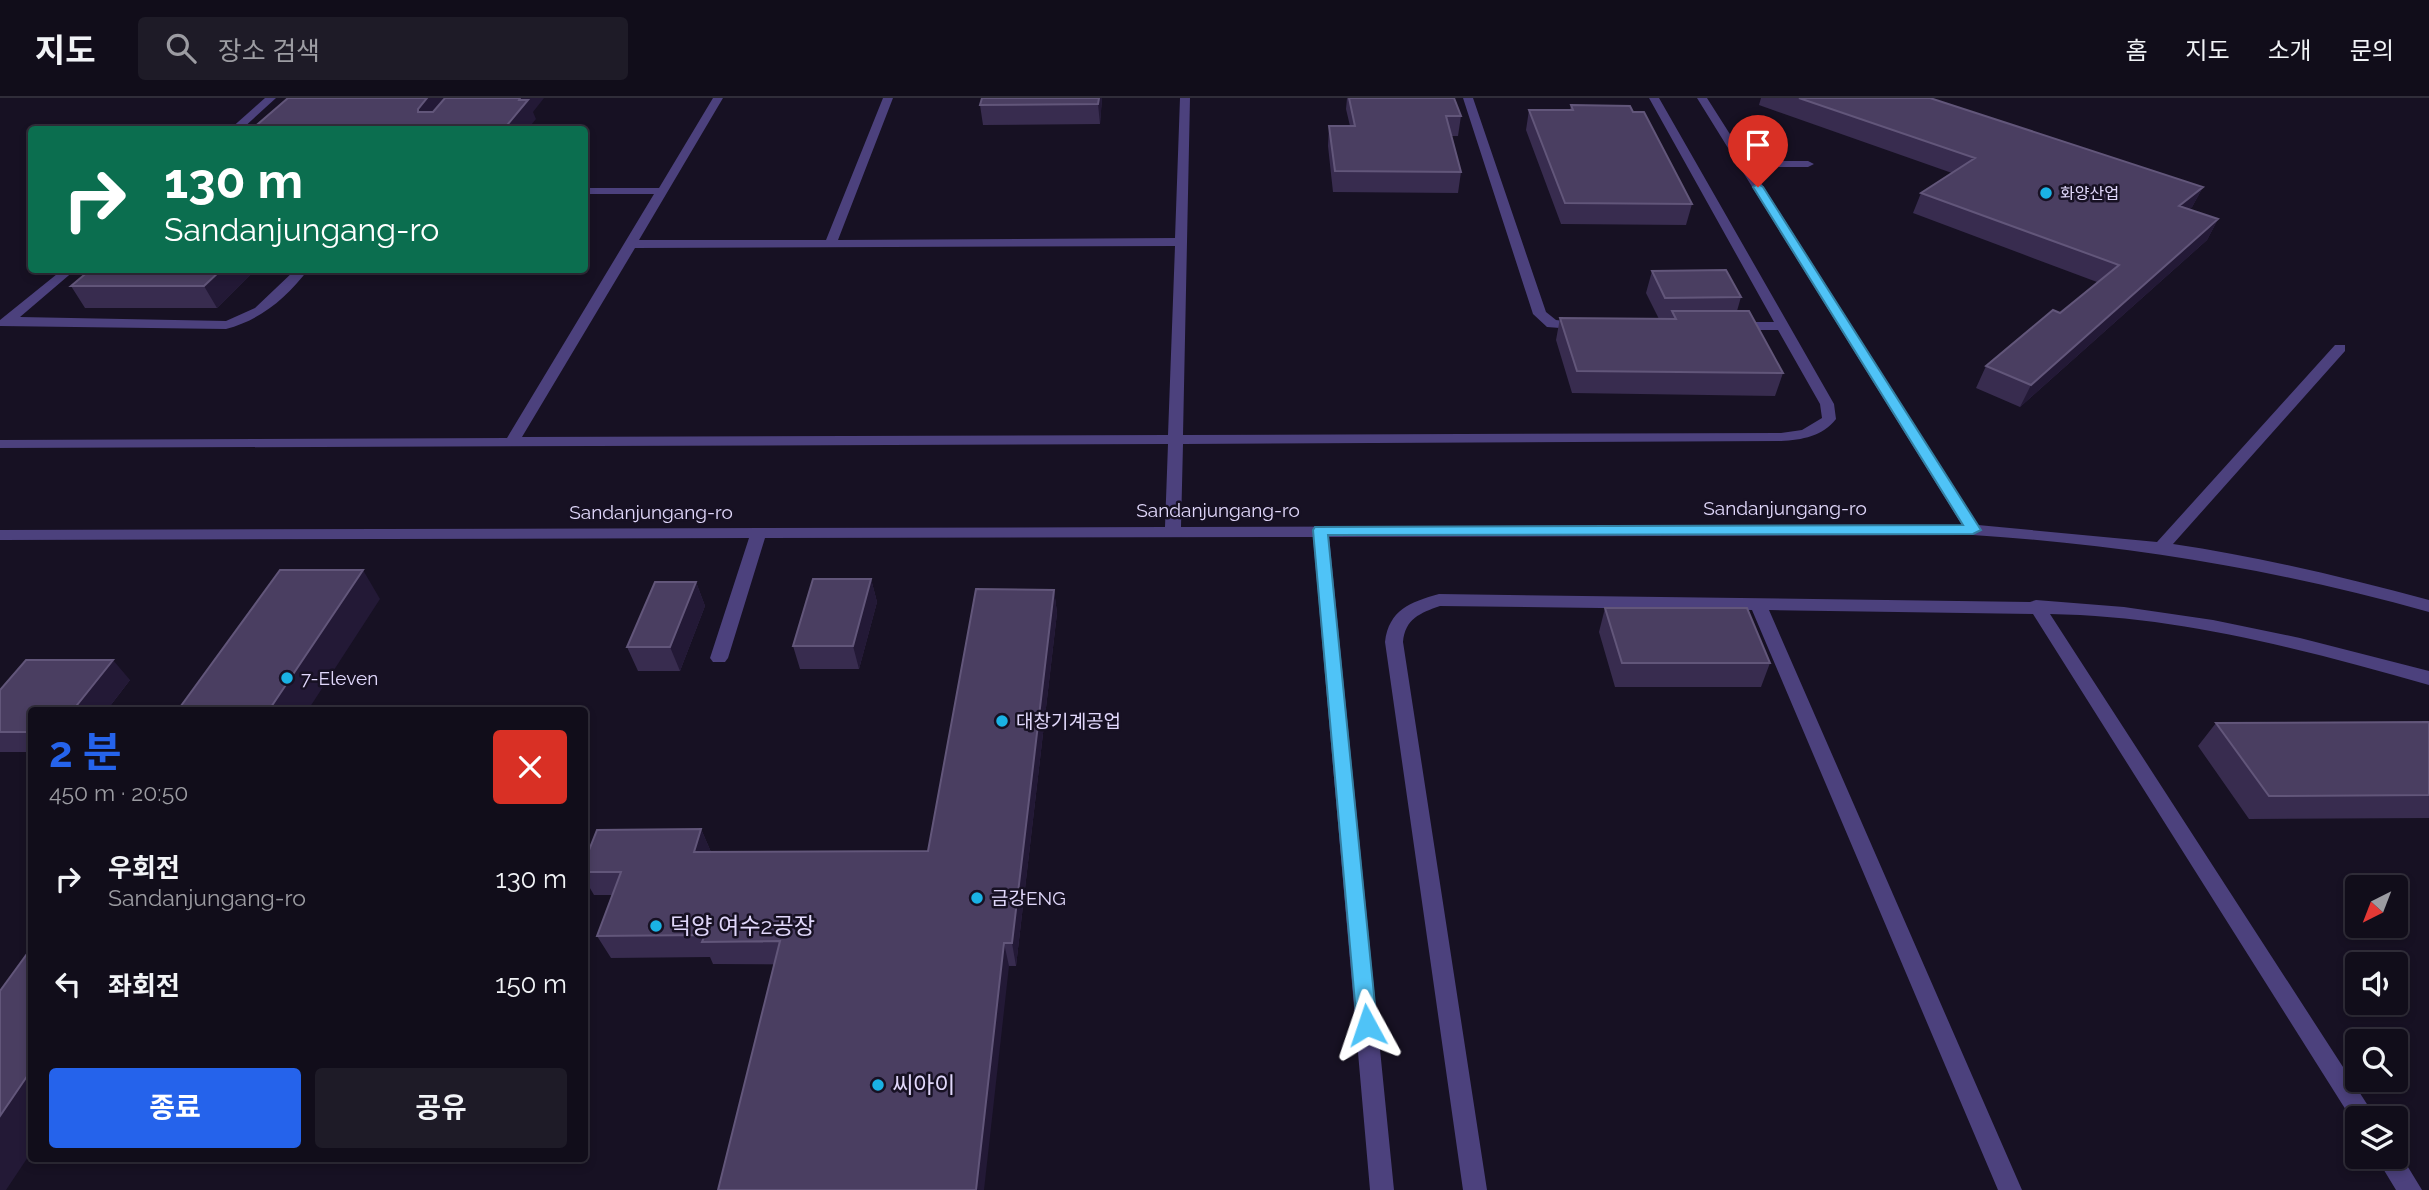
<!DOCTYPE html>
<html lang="ko">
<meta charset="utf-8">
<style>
:root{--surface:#110d1a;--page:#1e1b27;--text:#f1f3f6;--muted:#9c9ca2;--line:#302d39;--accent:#2563eb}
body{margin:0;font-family:Raleway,"Noto Sans KR",sans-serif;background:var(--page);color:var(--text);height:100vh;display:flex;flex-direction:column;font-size:26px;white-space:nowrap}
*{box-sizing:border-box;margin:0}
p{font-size:23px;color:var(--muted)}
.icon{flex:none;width:38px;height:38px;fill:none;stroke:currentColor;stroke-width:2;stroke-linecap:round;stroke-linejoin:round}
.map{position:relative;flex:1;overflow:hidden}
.details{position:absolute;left:28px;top:609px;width:560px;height:455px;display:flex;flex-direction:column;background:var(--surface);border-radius:7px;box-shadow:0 4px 10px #0003,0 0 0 2px var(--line)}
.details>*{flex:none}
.top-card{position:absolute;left:28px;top:28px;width:560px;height:147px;border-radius:7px;box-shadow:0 4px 10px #0003,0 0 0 2px var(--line);background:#0b6e4f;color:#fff;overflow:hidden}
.needle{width:46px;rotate:222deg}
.buttons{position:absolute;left:2345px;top:777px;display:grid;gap:14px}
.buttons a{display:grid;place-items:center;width:63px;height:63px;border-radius:7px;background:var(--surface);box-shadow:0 4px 10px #0003,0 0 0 2px var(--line);font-size:35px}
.pin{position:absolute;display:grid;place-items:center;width:60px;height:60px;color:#fff;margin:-72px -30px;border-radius:50% 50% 50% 0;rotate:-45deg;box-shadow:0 0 7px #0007}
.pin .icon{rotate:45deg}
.me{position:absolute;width:77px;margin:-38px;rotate:355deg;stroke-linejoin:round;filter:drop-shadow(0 0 5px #0008)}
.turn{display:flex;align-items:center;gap:24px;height:147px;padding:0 21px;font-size:32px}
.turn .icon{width:91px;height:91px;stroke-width:2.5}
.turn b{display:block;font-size:49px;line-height:60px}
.round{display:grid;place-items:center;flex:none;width:74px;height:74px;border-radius:7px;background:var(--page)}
.headline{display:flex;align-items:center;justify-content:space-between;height:119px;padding:0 21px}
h1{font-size:42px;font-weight:700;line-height:52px;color:var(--accent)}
.primary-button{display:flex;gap:14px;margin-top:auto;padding:14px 21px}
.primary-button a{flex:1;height:80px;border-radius:7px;background:var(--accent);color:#fff;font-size:28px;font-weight:700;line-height:80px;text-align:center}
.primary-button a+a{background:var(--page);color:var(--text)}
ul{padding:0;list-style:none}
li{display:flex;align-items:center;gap:21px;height:105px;padding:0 21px}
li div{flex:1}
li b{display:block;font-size:26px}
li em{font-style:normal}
header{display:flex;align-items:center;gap:42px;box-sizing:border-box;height:98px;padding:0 35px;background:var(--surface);border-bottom:2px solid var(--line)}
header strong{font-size:33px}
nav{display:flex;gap:38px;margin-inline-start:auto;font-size:24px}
.search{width:490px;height:63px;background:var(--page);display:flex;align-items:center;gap:18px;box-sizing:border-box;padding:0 24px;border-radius:7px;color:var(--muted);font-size:26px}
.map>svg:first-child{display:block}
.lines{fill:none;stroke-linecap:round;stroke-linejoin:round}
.minor{fill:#4c417d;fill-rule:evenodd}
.wall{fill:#382c4f}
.shaded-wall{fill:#231936}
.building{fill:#4a3e61;stroke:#62567a;stroke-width:2}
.route{fill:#4fc3f7;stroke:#337fa1;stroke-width:2}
.poi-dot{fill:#1ab2e4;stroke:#171123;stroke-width:2.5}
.labels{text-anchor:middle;stroke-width:5;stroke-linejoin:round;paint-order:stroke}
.far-poi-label{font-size:16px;fill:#e1d8fb;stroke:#171123;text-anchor:start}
.street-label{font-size:19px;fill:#e1d8fb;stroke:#171123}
.poi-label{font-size:19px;fill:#e1d8fb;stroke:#171123;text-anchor:start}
.near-poi-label{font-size:23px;fill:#e1d8fb;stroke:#171123;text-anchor:start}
</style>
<header>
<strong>지도</strong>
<div class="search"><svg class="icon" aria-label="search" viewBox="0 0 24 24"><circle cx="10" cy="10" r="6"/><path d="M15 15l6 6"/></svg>장소 검색</div>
<nav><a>홈</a><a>지도</a><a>소개</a><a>문의</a></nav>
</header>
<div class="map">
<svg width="2429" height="1092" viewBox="0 0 2429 1092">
<rect width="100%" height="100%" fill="#171123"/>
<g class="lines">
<path class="minor" d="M265,0H276L241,32H229Z
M713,0H723L639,142H826L883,0H893L838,142L1175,140L1180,0H1190L1183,337L1781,335L1802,332L1822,320L1820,306L1778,232H1735L1728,228L1735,224H1774L1649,0H1659L1834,306L1836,321C1823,338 1802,342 1781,343L1183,346L1181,429L1962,427L1697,0H1707L1747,63H1808L1814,66L1808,69H1751L1978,427L2157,444L2335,247H2345V253L2173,446C2260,459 2344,479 2429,502V514C2279,472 2129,447 1973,437L1329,439L1394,1092H1370L1313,439L765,440L728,560L725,564H713L710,560L749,440L0,442V432L1165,429L1168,346L0,350V342L507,340L654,96H584V90H659ZM1175,148L1168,337L522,339L635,150Z
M1463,0H1473L1546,214L1556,222L1586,226V232L1547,229L1533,216Z
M62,172H75L20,219L226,223L255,210L295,172H308C286,200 261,222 226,231L0,228V222Z
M1439,496L2030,504L2036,502L2124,509L2213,522L2300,540L2429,573V587C2306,552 2179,518 2050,516L2376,1020H2357L2356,1028L2033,516L1769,512L2022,1092H1998L1752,512L1440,508C1420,515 1405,521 1403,544L1487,1092H1463L1385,544C1389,512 1410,504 1439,496Z
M2397,1051L2422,1092H2396L2376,1059H2396Z"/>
</g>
<path class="wall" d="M982,0H1102L1100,26L983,27L980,7Z
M1347,0H1454L1461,18L1458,38H1451L1461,74L1458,95L1333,94L1328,48L1329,28H1350L1346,11Z
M1761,0H1930L2203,89L2192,109L2189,111L2218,121L2207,142L2020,309L1976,290L1986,268L2060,215L2097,184L1913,115L1921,95L1952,75L1759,7Z
M1571,7L1633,14L1692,106L1686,127L1561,126L1526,32L1529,12H1570Z
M255,172L217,210H85L71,188Z
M1652,173L1741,199L1737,213L1783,275L1775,298L1572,295L1556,242L1560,220L1659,221L1646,195Z
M871,481L877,504L859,571H800L793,548Z
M696,484L705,508L680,573H638L627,549Z
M1054,492L1057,515L1016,868L713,866L710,859L611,860L597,838L612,797H594L584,780V765L701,731L711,754L928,753Z
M1605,510L1770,565L1761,589H1615L1599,534Z
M130,582L107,612H32V654H0V592Z
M2429,624V720L2249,721L2198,648L2216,625Z"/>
<path class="shaded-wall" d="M427,0H452L426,30L418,14V11Z
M520,0H544L533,14L536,21L527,32H503Z
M1099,0H1102L1100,26L1098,6Z
M2203,89L2192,109L2168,129L2179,108Z
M2218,121L2207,142L2020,309L2031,287Z
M221,172H255L217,210L204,188Z
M363,472L380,501L308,612H269Z
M871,481L877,504L859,571L853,548Z
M696,484L705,508L680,573L670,549Z
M1054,492L1057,515L1016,868L1012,845Z
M113,562L130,582L107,612H73Z
M701,731L711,754H694Z
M1004,845L1009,868L984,1092H976Z
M32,971V1053L6,1092H0V1018Z"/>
<path class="building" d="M288,0H427L418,11V14H433L445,0H520L519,2H528L503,32H251Z
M982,0H1099L1098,6L980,7Z
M1349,0H1454L1461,18H1446L1461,74L1335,73L1329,28H1355Z
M1799,0H1930L2203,89L2179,108L2218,121L2031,287L1986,268L2053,212L2060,215L2119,167L1921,95L1975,60Z
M1571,7L1630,8L1633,14H1644L1692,106L1565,105L1529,12H1573Z
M90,172H221L204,188H71Z
M1726,172L1741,199L1665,200L1652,173Z
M1672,213H1749L1783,275L1577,273L1560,220L1676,221Z
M280,472H363L269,612H178Z
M813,481H871L853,548H793Z
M655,484H696L670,549H627Z
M976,491L1054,492L1012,845H1004L976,1092H718L780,843L702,844L705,837L597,838L621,774H584V765L597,732L701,731L694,754L928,753Z
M1605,510H1747L1770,565H1622Z
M26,562H113L73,612H32V634H0V592Z
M2429,624V697L2269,698L2216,625Z
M32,849V971L0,1018V893Z"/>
<path class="route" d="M1758,86L1763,89L1981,432L1973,436L1328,437L1377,927L1374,934L1367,936L1360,934L1357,927L1313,432L1315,429L1963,427L1753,89Z"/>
<g class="poi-dot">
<circle cx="2046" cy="95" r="7"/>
<circle cx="287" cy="580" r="7"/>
<circle cx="1002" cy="623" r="7"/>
<circle cx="977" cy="800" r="7"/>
<circle cx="656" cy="828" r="7"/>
<circle cx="878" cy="987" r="7"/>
</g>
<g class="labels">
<g class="far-poi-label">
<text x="2060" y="101">화양산업</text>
</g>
<g class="street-label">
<text x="1785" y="417">Sandanjungang-ro</text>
<text x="1218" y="419">Sandanjungang-ro</text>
<text x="651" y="421">Sandanjungang-ro</text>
</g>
<g class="poi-label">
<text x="301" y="587">7-Eleven</text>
<text x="1016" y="630">대창기계공업</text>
<text x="991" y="807">금강ENG</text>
</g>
<g class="near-poi-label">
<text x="670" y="836">덕양 여수2공장</text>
<text x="892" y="995">씨아이</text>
</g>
</g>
</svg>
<div class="buttons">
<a><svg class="needle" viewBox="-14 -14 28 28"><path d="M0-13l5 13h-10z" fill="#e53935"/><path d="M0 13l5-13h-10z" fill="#9c9ca2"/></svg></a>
<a><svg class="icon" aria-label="sound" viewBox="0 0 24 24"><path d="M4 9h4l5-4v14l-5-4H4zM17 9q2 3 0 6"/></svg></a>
<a><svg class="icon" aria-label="search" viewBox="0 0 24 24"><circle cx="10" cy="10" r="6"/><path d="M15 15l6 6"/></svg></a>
<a><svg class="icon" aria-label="layers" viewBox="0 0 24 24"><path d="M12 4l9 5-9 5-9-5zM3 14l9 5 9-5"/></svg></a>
</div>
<div class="pin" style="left:1758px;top:89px;background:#d93025"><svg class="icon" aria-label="arrive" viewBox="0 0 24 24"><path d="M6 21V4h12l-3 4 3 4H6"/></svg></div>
<svg class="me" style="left:1367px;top:927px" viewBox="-20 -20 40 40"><path d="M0-17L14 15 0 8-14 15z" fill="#4fc3f7" stroke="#fff" stroke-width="4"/></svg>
<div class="top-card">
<div class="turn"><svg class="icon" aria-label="right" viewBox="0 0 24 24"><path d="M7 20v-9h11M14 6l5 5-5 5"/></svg><div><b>130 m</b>Sandanjungang-ro</div></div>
</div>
<section class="details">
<div class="headline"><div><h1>2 분</h1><p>450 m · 20:50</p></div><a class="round" style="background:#d93025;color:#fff"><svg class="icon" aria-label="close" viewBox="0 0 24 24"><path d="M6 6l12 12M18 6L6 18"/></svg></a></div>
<ul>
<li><svg class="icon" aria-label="right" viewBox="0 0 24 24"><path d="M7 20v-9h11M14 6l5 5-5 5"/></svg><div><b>우회전</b><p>Sandanjungang-ro</p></div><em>130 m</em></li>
<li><svg class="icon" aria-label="left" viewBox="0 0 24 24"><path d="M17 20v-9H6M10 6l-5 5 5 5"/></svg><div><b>좌회전</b></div><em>150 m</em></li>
</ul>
<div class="primary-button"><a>종료</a><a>공유</a></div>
</section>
</div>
